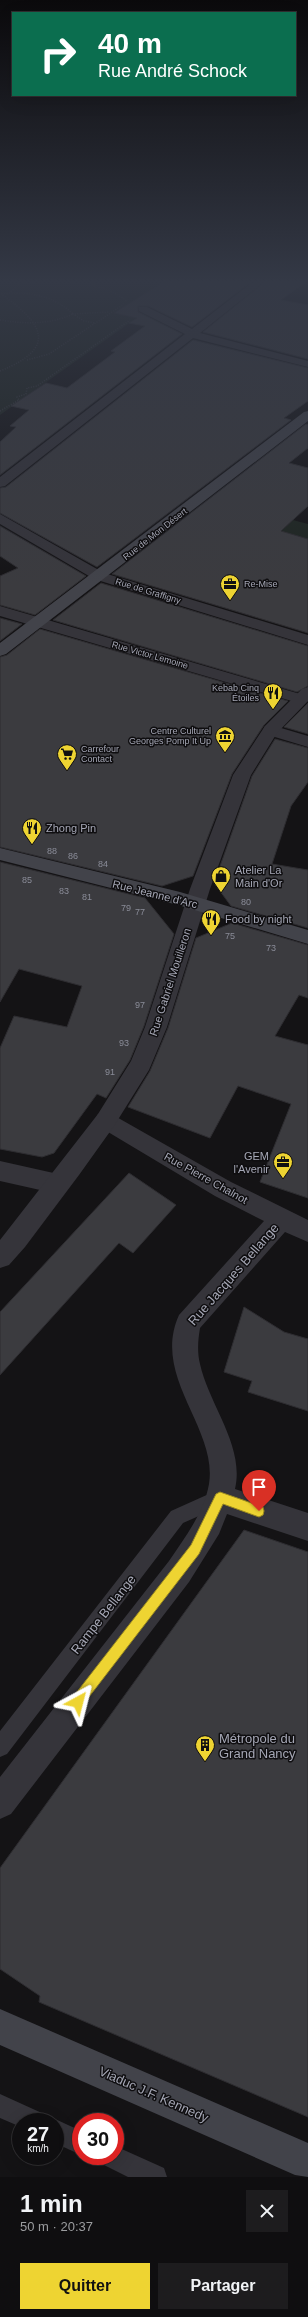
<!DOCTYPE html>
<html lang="fr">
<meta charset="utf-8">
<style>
:root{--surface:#0f0e10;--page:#1d1c1e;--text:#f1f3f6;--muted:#9b9c9f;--line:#2f2e30;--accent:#eed432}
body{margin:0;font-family:Arial,sans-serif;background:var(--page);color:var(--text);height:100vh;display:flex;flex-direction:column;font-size:15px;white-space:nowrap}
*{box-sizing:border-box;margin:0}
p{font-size:13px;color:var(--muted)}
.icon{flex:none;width:22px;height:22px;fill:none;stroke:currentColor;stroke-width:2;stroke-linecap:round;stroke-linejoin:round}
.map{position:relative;height:2177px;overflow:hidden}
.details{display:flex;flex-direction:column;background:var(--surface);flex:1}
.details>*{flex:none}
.guide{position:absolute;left:12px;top:12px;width:284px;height:84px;border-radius:0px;box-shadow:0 4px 16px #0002,0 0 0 1px var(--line);background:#0b6e4f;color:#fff;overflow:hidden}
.speed{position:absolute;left:12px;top:2113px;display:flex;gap:8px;font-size:20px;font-weight:700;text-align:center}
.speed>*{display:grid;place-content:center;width:52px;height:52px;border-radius:50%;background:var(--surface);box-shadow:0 4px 16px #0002,0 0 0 1px var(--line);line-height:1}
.speed small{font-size:10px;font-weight:400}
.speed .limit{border:6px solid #d22;background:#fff;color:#111}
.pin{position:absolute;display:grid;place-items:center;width:34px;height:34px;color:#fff;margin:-41px -17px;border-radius:50% 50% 50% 0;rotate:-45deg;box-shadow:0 0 4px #0007}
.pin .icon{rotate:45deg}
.me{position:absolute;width:44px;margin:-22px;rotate:38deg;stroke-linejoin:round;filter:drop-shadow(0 0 3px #0008)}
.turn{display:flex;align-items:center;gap:14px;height:84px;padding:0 20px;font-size:18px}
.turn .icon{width:52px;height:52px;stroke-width:2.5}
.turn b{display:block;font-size:28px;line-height:34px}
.round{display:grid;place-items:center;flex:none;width:42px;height:42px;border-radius:0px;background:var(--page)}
.summary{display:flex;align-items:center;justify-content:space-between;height:68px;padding:0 20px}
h1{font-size:24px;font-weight:700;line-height:30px}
.cta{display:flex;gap:8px;margin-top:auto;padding:8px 20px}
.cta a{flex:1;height:46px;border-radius:0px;background:var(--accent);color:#111;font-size:16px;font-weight:700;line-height:46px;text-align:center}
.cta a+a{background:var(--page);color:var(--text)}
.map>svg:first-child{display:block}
.green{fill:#1e2520}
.building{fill:#3b3b3f;stroke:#2e2d31}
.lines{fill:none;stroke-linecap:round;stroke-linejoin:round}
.path{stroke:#3a3b41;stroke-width:1.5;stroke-dasharray:1 1.5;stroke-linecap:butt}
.service{fill:#35343a;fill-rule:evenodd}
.minor{fill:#35343a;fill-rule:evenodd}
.tertiary{fill:#35343a;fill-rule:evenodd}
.secondary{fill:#42434a;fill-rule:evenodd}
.route{fill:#eed432;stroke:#9b8a20}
.labels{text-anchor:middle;stroke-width:3;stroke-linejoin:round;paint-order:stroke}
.far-street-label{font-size:9px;fill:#a5a7b5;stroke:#0f0e10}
.far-poi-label{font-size:9px;fill:#a5a7b5;stroke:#0f0e10;text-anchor:start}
.number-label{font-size:9px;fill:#8a8c98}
.poi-label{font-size:11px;fill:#a5a7b5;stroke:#0f0e10;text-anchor:start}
.street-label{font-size:11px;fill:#a5a7b5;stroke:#0f0e10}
.near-street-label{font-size:13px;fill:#a5a7b5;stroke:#0f0e10}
.near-poi-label{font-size:13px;fill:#a5a7b5;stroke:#0f0e10;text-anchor:start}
</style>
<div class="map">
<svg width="308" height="2177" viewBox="0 0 308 2177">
<rect width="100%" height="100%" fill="#141315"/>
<path class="green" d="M0,281H142L160,284L156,287V305L131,312L128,315L138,317L0,415Z
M293,520L308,524V568L281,531Z"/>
<path class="building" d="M165,281H252L192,327L148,306H138V312L182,334L0,475V442L16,427L10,426L29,410L11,406L46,383L67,388L115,352L111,351L145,326L129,323L137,318L114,313Z
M266,281H307L281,300L308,305V359L203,332Z
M193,340L308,368V401L284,418L291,420L97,567L0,513V488L6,487Z
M306,424L308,425V448L289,463L308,468V506L281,531L308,539V633L112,574Z
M0,526L86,576L35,615L0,605V576L18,568L0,556Z
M101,583L308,646V686L297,692L53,620Z
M0,618L22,624L0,641Z
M40,629L288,701L264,725L232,774L193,876L162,886L0,847V657L7,655Z
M308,703V734L284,727Z
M275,739L308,748V782L291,806L272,864L308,870V928L231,906L214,883L252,776Z
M0,862L145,898L174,934L144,1026L130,1060L106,1098L97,1094L54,1153L42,1157L0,1149V1048L14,1016L67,1027L82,986L19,969L0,1002Z
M232,923L308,945V998L299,995L275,1036L308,1045V1198L260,1182L291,1104L238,1086L210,1138L128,1107L150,1071L168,1028L196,938Z
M129,1173L176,1205L133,1253L119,1243L0,1375V1312Z
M244,1307L284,1332L308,1339V1411L248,1392L252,1381L224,1372Z
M244,1530L308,1552V2117L39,2002L40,1996L0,1969V1868Z"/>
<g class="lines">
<path class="path" d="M12,281C23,284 35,282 46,282C76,281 103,283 127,301
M90,281L96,285
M11,292L19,283
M0,320C26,324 48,325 73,314C53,295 28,291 1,294
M94,323L84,321L73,314L109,312
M27,360L49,354L124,304
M0,371C58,348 44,324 1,294
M0,411L19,400L17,397L26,394L27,388L37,386L130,320"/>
<path class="service" d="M220,1489L226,1492L229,1498L226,1504L183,1523L7,1754L0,1757V1731L171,1511Z
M0,2094L44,2114L48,2122H21V2127L0,2118Z
M55,2119L81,2131V2155L55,2143V2122H48Z
M115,2146L164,2168L167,2177H128L102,2164L98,2156H115Z"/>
<path class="minor" d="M254,281H265L200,333L308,361V367L193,338L5,486L0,487V477L185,334L139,311V307H147L192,329Z
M0,514L104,573L308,635V645L94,579L0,524Z
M0,606L307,696L308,701L301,704L295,702L0,616Z
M271,725L308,736V747L265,734L263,730L265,726Z
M106,1111L231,1182L308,1220V1242L285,1232L200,1328C198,1340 197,1352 200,1364C209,1405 245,1446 235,1489L308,1513V1541L227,1514L219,1534L189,1582L11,1814L0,1819V1777L169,1561C185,1537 204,1513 209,1484C218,1428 151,1377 179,1315L264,1221L215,1196L98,1126L95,1120L98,1114Z
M0,1161L58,1174L66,1177L70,1184L66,1191L58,1194L0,1181Z"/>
<path class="tertiary" d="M308,687V701L277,733L251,775L210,889L167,1027L149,1070L114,1126L79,1175L25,1247L9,1265L0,1268V1240L98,1114L131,1061L145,1027L190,889L233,775L265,726L302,689Z"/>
<path class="secondary" d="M308,411V421L6,654L0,656V643L304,412Z
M0,848L180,892L308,930V944L178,905L0,860Z
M0,2009L308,2143V2177L295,2175L0,2045Z"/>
</g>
<linearGradient id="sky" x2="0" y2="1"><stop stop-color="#0b0a0c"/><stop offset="0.48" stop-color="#343946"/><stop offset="1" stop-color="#343946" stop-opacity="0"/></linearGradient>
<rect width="308" height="586" fill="url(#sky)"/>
<path class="route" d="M220,1492L263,1507L264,1511L263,1515L259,1517L223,1504L199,1554L82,1706L78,1708L73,1706L71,1702L73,1697L191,1545L216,1494Z"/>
<defs>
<symbol id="office-pin" viewBox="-11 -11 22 30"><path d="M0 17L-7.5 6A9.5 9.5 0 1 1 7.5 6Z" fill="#eed432" stroke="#0f0e10"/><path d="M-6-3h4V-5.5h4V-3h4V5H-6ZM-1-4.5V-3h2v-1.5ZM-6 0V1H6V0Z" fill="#111"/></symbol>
<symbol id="restaurant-pin" viewBox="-11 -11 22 30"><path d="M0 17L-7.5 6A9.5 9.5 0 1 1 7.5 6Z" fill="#eed432" stroke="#0f0e10"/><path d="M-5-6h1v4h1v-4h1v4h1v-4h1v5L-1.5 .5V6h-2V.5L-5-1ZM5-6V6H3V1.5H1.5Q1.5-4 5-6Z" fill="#111"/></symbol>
<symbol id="museum-pin" viewBox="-11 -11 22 30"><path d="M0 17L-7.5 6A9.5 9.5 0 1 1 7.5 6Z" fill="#eed432" stroke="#0f0e10"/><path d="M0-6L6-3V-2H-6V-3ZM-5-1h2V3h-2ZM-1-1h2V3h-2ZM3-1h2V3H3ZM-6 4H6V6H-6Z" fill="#111"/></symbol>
<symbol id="supermarket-pin" viewBox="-11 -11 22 30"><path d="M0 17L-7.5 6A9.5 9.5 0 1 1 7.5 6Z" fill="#eed432" stroke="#0f0e10"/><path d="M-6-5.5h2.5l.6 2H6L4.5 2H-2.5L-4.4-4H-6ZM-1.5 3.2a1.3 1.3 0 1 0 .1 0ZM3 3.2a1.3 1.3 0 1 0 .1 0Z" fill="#111"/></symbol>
<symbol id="shop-pin" viewBox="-11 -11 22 30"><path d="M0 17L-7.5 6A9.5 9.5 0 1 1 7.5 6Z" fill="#eed432" stroke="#0f0e10"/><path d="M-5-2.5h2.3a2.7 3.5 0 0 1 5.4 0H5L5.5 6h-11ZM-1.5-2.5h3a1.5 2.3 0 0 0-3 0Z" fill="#111"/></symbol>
<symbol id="building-pin" viewBox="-11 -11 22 30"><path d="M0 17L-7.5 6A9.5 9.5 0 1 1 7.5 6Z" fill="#eed432" stroke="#0f0e10"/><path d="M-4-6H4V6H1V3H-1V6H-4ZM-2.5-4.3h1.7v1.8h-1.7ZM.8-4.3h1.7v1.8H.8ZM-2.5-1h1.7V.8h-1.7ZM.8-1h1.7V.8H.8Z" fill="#111"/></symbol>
</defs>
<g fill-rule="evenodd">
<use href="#office-pin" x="219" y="573" width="22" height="30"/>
<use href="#restaurant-pin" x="262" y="682" width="22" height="30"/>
<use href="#museum-pin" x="214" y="725" width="22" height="30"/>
<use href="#supermarket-pin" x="56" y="743" width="22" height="30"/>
<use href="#restaurant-pin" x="21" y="817" width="22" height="30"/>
<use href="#shop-pin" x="210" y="865" width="22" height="30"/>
<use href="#restaurant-pin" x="200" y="908" width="22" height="30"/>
<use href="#office-pin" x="272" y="1151" width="22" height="30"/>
<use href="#building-pin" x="194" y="1734" width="22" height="30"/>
</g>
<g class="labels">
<g class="far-street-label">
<text transform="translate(155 534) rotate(-38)" y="3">Rue de Mon Désert</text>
<text transform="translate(148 591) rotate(17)" y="3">Rue de Graffigny</text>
<text transform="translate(150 655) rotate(16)" y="3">Rue Victor Lemoine</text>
</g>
<g class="far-poi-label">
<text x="244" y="587">Re-Mise</text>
<text x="259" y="691" text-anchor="end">Kebab Cinq<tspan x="259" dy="10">Étoiles</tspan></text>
<text x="211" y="734" text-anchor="end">Centre Culturel<tspan x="211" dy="10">Georges Pomp It Up</tspan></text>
<text x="81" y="752">Carrefour<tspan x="81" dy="10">Contact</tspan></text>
</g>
<g class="number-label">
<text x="52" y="854">88</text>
<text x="73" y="859">86</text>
<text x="103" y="867">84</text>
<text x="27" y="883">85</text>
<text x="64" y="894">83</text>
<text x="87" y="900">81</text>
<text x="246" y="905">80</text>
<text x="126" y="911">79</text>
<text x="140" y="915">77</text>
<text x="230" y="939">75</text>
<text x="271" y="951">73</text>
<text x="140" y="1008">97</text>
<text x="124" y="1046">93</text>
<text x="110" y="1075">91</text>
</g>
<g class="poi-label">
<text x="46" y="832">Zhong Pin</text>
<text x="235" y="874">Atelier La<tspan x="235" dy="13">Main d'Or</tspan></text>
<text x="225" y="923">Food by night</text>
<text x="269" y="1160" text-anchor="end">GEM<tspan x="269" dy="13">l'Avenir</tspan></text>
</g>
<g class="street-label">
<text transform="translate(155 894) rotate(14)" y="4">Rue Jeanne d'Arc</text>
<text transform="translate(170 982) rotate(-72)" y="4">Rue Gabriel Mouilleron</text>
<text transform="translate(206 1178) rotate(29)" y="4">Rue Pierre Chalnot</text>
</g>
<g class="near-street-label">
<text transform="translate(233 1274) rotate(-49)" y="5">Rue Jacques Bellange</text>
<text transform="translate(103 1614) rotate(-52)" y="5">Rampe Bellange</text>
<text transform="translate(154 2094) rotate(24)" y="5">Viaduc J.F. Kennedy</text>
</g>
<g class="near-poi-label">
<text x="219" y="1743">Métropole du<tspan x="219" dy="15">Grand Nancy</tspan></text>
</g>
</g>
</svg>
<div class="speed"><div>27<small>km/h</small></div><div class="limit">30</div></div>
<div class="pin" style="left:259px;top:1511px;background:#d93025"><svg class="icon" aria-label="arrive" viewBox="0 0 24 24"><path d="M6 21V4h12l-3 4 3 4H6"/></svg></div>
<svg class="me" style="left:78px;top:1702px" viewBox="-20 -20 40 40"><path d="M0-17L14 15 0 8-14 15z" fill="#eed432" stroke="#fff" stroke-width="4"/></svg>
<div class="guide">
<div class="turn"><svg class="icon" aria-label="right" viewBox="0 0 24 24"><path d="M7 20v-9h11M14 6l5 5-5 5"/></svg><div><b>40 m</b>Rue André Schock</div></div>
</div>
</div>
<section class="details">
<div class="summary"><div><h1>1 min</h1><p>50 m · 20:37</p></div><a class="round"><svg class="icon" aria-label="close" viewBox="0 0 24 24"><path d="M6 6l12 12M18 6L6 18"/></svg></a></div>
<div class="cta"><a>Quitter</a><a>Partager</a></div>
</section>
